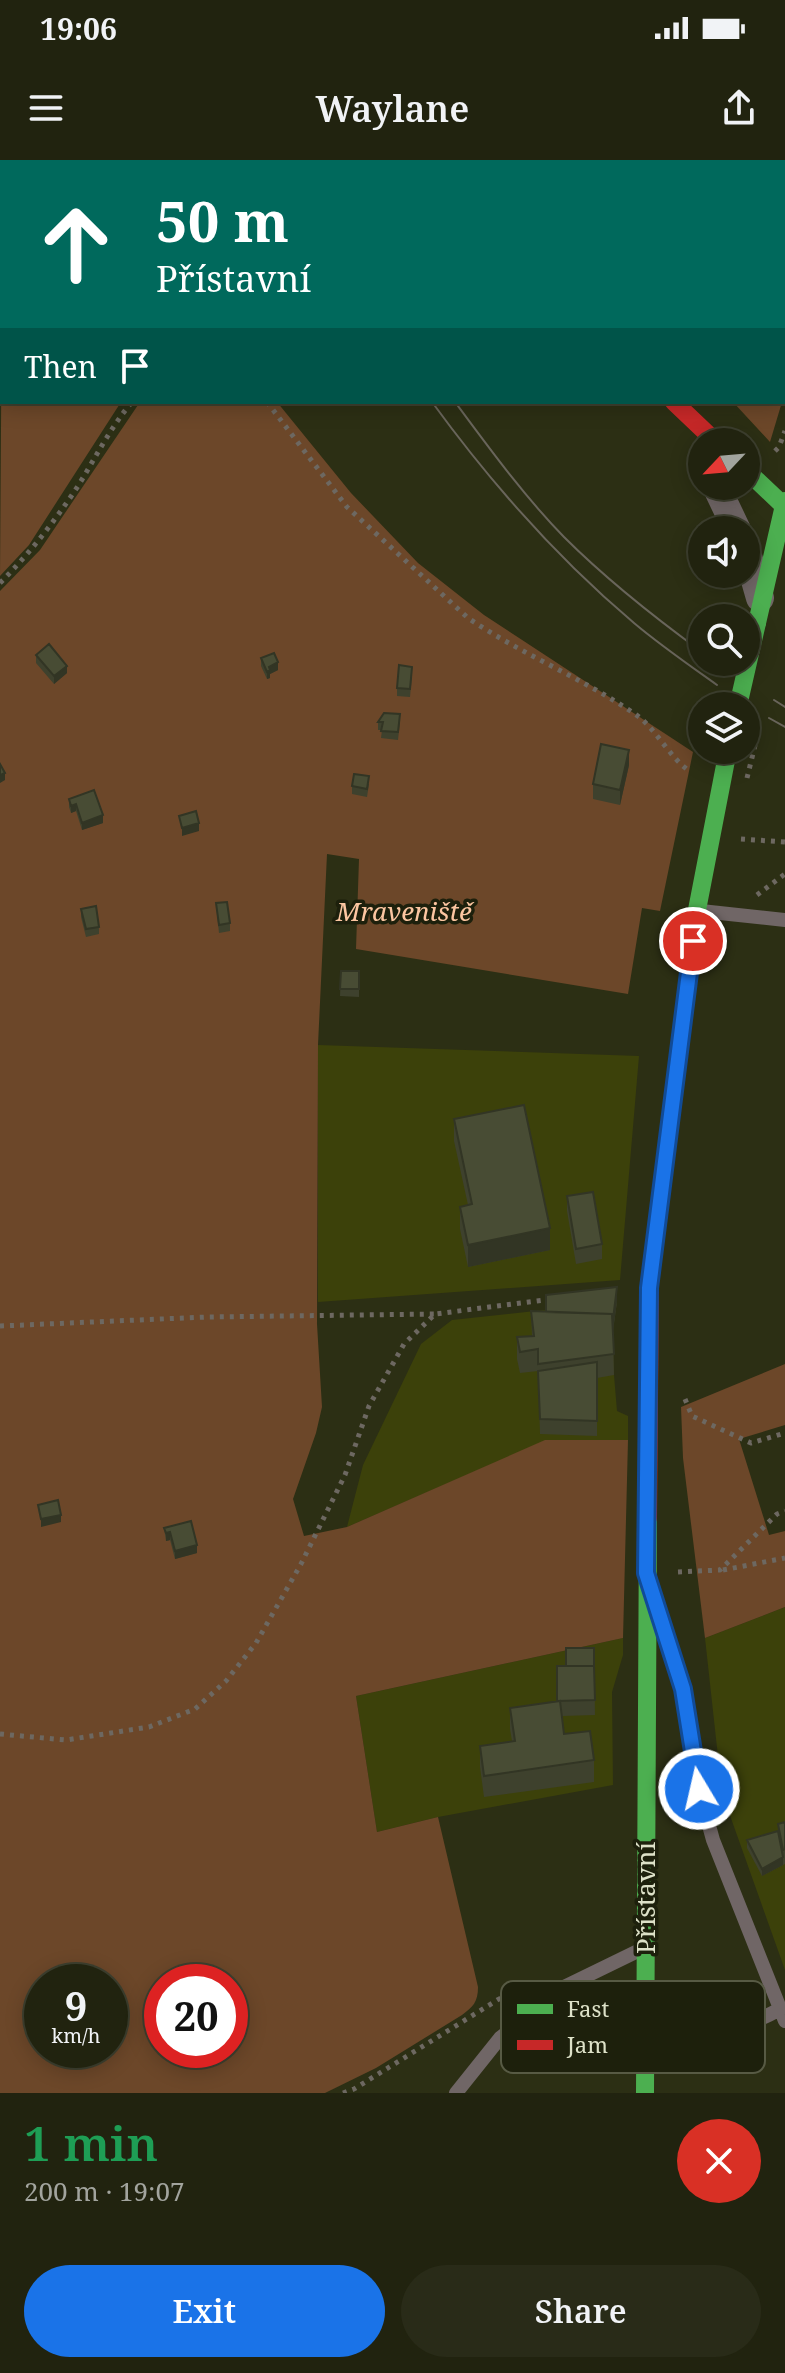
<!DOCTYPE html>
<meta charset="utf-8">
<style>
:root{--surface:#21230f;--page:#292b18;--text:#f1f3f6;--muted:#a2a49e;--line:#3e402f;--accent:#1a73e8}
body{margin:0;font-family:"Noto Serif",serif;background:var(--page);color:var(--text);height:100vh;display:flex;flex-direction:column;font-size:30px;white-space:nowrap}
*{box-sizing:border-box;margin:0}
p{font-size:26px;color:var(--muted)}
.icon{flex:none;width:44px;height:44px;fill:none;stroke:currentColor;stroke-width:2;stroke-linecap:round;stroke-linejoin:round}
.map{position:relative;height:1933px;overflow:hidden}
.details{display:flex;flex-direction:column;background:var(--surface);flex:1}
.details>*{flex:none}
.hud{position:absolute;left:0px;top:0px;width:786px;height:244px;box-shadow:0 4px 20px #0003,0 0 0 2px var(--line);background:#00695c;color:#fff;overflow:hidden}
.needle{width:52px;rotate:244deg}
.buttons{position:absolute;left:688px;top:268px;display:grid;gap:16px}
.buttons a{display:grid;place-items:center;width:72px;height:72px;border-radius:50%;background:var(--surface);box-shadow:0 4px 20px #0003,0 0 0 2px var(--line);font-size:40px}
.speed{position:absolute;left:24px;top:1804px;display:flex;gap:16px;font-size:40px;font-weight:700;text-align:center}
.speed>*{display:grid;place-content:center;width:104px;height:104px;border-radius:50%;background:var(--surface);box-shadow:0 4px 20px #0003,0 0 0 2px var(--line);line-height:1}
.speed small{font-size:20px;font-weight:400}
.speed .limit{border:12px solid #d22;background:#fff;color:#111}
.pin{position:absolute;display:grid;place-items:center;width:68px;height:68px;color:#fff;margin:-34px;border:4px solid #fff;border-radius:50%;box-shadow:0 2px 8px #0007}
.me{position:absolute;width:88px;margin:-44px;rotate:351deg;stroke-linejoin:round;filter:drop-shadow(0 0 6px #0008)}
.turn{display:flex;align-items:center;gap:28px;height:168px;padding:0 24px;font-size:36px}
.turn .icon{width:104px;height:104px;stroke-width:2.5}
.turn b{display:block;font-size:56px;line-height:68px}
.then{display:flex;align-items:center;height:76px;padding:0 24px;background:#0003;gap:16px;font-size:30px}
.round{display:grid;place-items:center;flex:none;width:84px;height:84px;border-radius:42px;background:var(--page)}
.overview{display:flex;align-items:center;justify-content:space-between;height:136px;padding:0 24px}
h1{font-size:48px;font-weight:600;line-height:60px;color:#1e9e55}
.cta{display:flex;gap:16px;margin-top:auto;padding:16px 24px}
.cta a{flex:1;height:92px;border-radius:48px;background:var(--accent);color:#fff;font-size:32px;font-weight:600;line-height:92px;text-align:center}
.cta a+a{background:var(--page);color:var(--text)}
.status{display:flex;justify-content:space-between;align-items:center;height:56px;padding:0 40px;background:var(--surface);direction:ltr}
.status svg{height:22px;fill:currentColor}
header{display:flex;justify-content:space-between;align-items:center;height:104px;padding:0 24px;background:var(--surface);font-size:36px;font-weight:600}
.map>svg:first-child{display:block}
.built{fill:#3c410a}
.green{fill:#6c4729;fill-rule:evenodd}
.lines{fill:none;stroke-linecap:round;stroke-linejoin:round}
.path{stroke:#6d6861;stroke-width:5;stroke-dasharray:4 6;stroke-linecap:butt}
.lane{stroke:#706666;stroke-width:14}
.street{stroke:#706666;stroke-width:28}
.fast{stroke:#4caf50;stroke-width:18}
.jam{stroke:#c62828;stroke-width:18}
.tram{stroke:#69655b;stroke-width:2}
.path-bridge{stroke:#6d6861;stroke-width:5;stroke-dasharray:4 6;stroke-linecap:butt}
.fast-bridge{stroke:#4caf50;stroke-width:18}
.wall{fill:#3e412d}
.shaded-wall{fill:#323524}
.building{fill:#484c34;stroke:#323524;stroke-width:2}
.route-casing{stroke:#114b97;stroke-width:20}
.route{stroke:#1a73e8;stroke-width:14}
.labels{text-anchor:middle;stroke-width:7;stroke-linejoin:round;paint-order:stroke}
.park-label{font-size:26px;font-style:italic;fill:#fcc6a1;stroke:#1d200c}
.street-label{font-size:26px;fill:#dde1c8;stroke:#1d200c}
.key{fill:#1d200c;stroke:#575a44;stroke-width:2}
.key-label{font-size:22px;fill:#dde1c8}
</style>
<div class="status"><b>19:06</b><svg viewBox="0 0 49 12"><path d="M0 12V9h3v3zM5 12V6h3v6zM10 12V3h3v9zM15 12V0h3v12zM26 1h20v11H26zM47 4h2v5h-2z"/></svg></div>
<header><svg class="icon" aria-label="menu" viewBox="0 0 24 24"><path d="M4 6h16M4 12h16M4 18h16"/></svg>Waylane<svg class="icon" aria-label="share" viewBox="0 0 24 24"><path d="M12 15V3M7 8l5-5 5 5M5 13v7h14v-7"/></svg></header>
<div class="map">
<svg width="785" height="1933" viewBox="0 0 785 1933">
<rect width="100%" height="100%" fill="#2c2f14"/>
<path class="built" d="M318,885L639,896L620,1120L318,1142Z
M617,1142L612,1167L614,1215L617,1251L628,1256V1280L545,1281L347,1367L363,1305L421,1184L452,1160Z
M785,1447V1810L722,1633L705,1478Z
M623,1478V1495L612,1532L613,1625L438,1657L377,1672L356,1536Z"/>
<path class="green" d="M2,121V242H121L29,385L0,416Z
M140,242H277L351,333L418,403L484,455L693,592L660,751L642,748L628,834L356,789L359,699L327,694L318,885L317,1164L322,1247L316,1273L293,1339L304,1376L347,1367L545,1280H628L623,1478L356,1536L377,1672L438,1657L478,1827C478,1842 473,1847 462,1855L376,1908L325,1933H0V431L40,390ZM42,1822H110V1890H42ZM162,1822H230V1890H162Z
M733,242H782L770,282Z
M785,1204V1265L739,1279L769,1375L785,1371V1447L705,1478L683,1298L681,1247Z"/>
<g class="lines">
<path class="path" d="M161,0L163,2
M485,0L487,2
M67,2L68,0
M0,101L2,100
M267,242L347,347L468,458C521,494 582,518 635,554C657,569 669,598 691,612
M775,291L779,287L785,271
M0,423C30,393 55,361 78,326C96,297 110,268 132,242
M741,679L785,682
M757,735L785,714
M0,1166L207,1157L434,1154
M685,1239L692,1256L751,1283L785,1273
M723,1410L785,1398
M678,1412L720,1410L777,1354L785,1351
M0,1574L66,1580L149,1567L195,1549L226,1521L256,1483L301,1404L345,1315L369,1246L404,1184L435,1154L552,1139
M343,1933L354,1929L499,1839L518,1835"/>
<path class="lane" d="M701,751L785,760
M661,1462L683,1529L699,1629L713,1680L785,1861
M649,1864C707,1875 727,1878 780,1849
M456,1933L500,1878L566,1826L642,1789"/>
<path class="street" d="M592,0L595,2
M784,156L785,157
M716,326L737,370
M746,389L760,438"/>
<path class="fast" d="M445,0L447,2
M746,310L785,347
M757,463L785,341
M650,1122L697,750L728,590
M645,1933L648,1358"/>
<path class="jam" d="M674,242L716,282
M648,1358L650,1122"/>
<path class="tram" d="M255,0L256,2
M278,0L279,2
M432,242C491,323 557,398 634,463C660,485 689,505 717,525
M455,242C489,288 524,336 564,377C606,419 654,457 702,492
M716,502L722,506
M774,540L785,547
M769,558L785,567"/>
<path class="path-bridge" d="M747,618L758,573"/>
<path class="fast-bridge" d="M738,546L757,463"/>
</g>
<path class="wall" d="M36,495L67,513L54,524L36,503Z
M261,498L278,510L270,514V518L267,519L261,506Z
M412,515L410,537L397,536V528Z
M378,562H400L398,580L381,578L382,570H378Z
M629,605L620,645L593,639V624Z
M369,624L367,637L352,634V626Z
M69,639L103,663L82,670L76,651L71,653L69,647Z
M216,743L230,763V771L219,773Z
M81,749L99,767V774L86,777L81,757Z
M341,811H359V837L340,836Z
M454,959L550,1090L468,1107L460,1069V1047L468,1045L454,981Z
M567,1036L602,1084V1099L576,1104L567,1051Z
M617,1142L613,1171L614,1215L597,1218V1276L540,1274L538,1211L520,1213L517,1199V1177L532,1176L531,1151L546,1152Z
M164,1368L197,1393L175,1399L170,1380L166,1381Z
M594,1488L595,1555L562,1556L564,1574L594,1600V1622L484,1637L480,1607V1586L512,1581L510,1569V1548L557,1541L566,1506Z
M785,1662V1704L762,1716L747,1688V1680L778,1671V1664Z
M689,1824L712,1834V1842L691,1845Z"/>
<path class="shaded-wall" d="M278,502V510L270,514V518L267,519V512L269,507Z
M67,506V513L54,524V516Z
M629,590V605L620,645V630Z
M5,613V620L0,623V615Z
M76,644V651L71,653V646Z
M103,655V663L82,670V663Z
M199,663V671L182,676V668Z
M550,1068V1090L468,1107V1085Z
M617,1127V1142L612,1175V1160Z
M61,1355V1362L41,1367V1359Z
M170,1372V1380L166,1381V1373Z
M197,1385V1393L175,1399V1391Z
M783,1697V1705L762,1716V1709Z"/>
<path class="building" d="M694,0H762V2H693Z
M784,41H785V87H784Z
M49,484L67,506L54,516L36,495Z
M274,493L278,502L269,507L270,510L267,512L261,498Z
M399,505L412,507L410,529L397,528Z
M384,553L400,554L398,572L381,571L383,562H378Z
M601,584L629,590L620,630L593,624Z
M0,604L5,613L0,615Z
M354,614L369,616L367,629L352,626Z
M94,630L103,655L82,663L76,644L71,646L69,639Z
M196,651L199,663L182,668L179,656Z
M227,742L230,763L219,765L216,743Z
M96,746L99,767L86,769L81,749Z
M341,811H359V829H340Z
M524,945L550,1068L468,1085L460,1047L472,1044L454,959Z
M593,1032L602,1084L576,1089L567,1036Z
M617,1127L613,1159L612,1154L546,1152V1135Z
M531,1151L612,1154L614,1194L538,1204V1189L520,1192L517,1177L534,1176Z
M597,1202V1261L540,1259L538,1211Z
M58,1340L61,1355L41,1359L38,1345Z
M191,1361L197,1385L175,1391L170,1372L166,1373L164,1368Z
M566,1488H594V1506H566Z
M557,1506H594L595,1540L557,1541Z
M560,1541L564,1574L590,1571L594,1600L484,1616L480,1586L515,1581L510,1548Z
M785,1662V1689L783,1690L778,1664Z
M778,1671L783,1697L762,1709L747,1680Z"/>
<g class="lines">
<defs>
<path id="route" d="M693,781L649,1128L646,1413L683,1529L699,1629"/>
</defs>
<use href="#route" class="route-casing"/>
<use href="#route" class="route"/>
</g>
<g class="labels">
<g class="park-label">
<text x="404" y="761">Mraveniště</text>
</g>
<g class="street-label">
<text transform="translate(646 1738) rotate(-90)" y="9">Přístavní</text>
</g>
</g>
<rect x="501" y="1821" width="264" height="92" rx="12" class="key"/>
<rect x="517" y="1844" width="36" height="10" fill="#4caf50"/>
<rect x="517" y="1880" width="36" height="10" fill="#c62828"/>
<g class="key-label">
<text x="567" y="1857">Fast</text>
<text x="567" y="1893">Jam</text>
</g>
</svg>
<div class="buttons">
<a><svg class="needle" viewBox="-14 -14 28 28"><path d="M0-13l5 13h-10z" fill="#e53935"/><path d="M0 13l5-13h-10z" fill="#a2a49e"/></svg></a>
<a><svg class="icon" aria-label="sound" viewBox="0 0 24 24"><path d="M4 9h4l5-4v14l-5-4H4zM17 9q2 3 0 6"/></svg></a>
<a><svg class="icon" aria-label="search" viewBox="0 0 24 24"><circle cx="10" cy="10" r="6"/><path d="M15 15l6 6"/></svg></a>
<a><svg class="icon" aria-label="layers" viewBox="0 0 24 24"><path d="M12 4l9 5-9 5-9-5zM3 14l9 5 9-5"/></svg></a>
</div>
<div class="speed"><div>9<small>km/h</small></div><div class="limit">20</div></div>
<div class="pin" style="left:693px;top:781px;background:#d93025"><svg class="icon" aria-label="arrive" viewBox="0 0 24 24"><path d="M6 21V4h12l-3 4 3 4H6"/></svg></div>
<svg class="me" style="left:699px;top:1629px" viewBox="-20 -20 40 40"><circle r="17" fill="#1a73e8" stroke="#fff" stroke-width="3"/><path d="M0-11L8 9 0 5-8 9z" fill="#fff"/></svg>
<div class="hud">
<div class="turn"><svg class="icon" aria-label="ahead" viewBox="0 0 24 24"><path d="M12 20V5M6 11l6-6 6 6"/></svg><div><b>50 m</b>Přístavní</div></div>
<div class="then">Then<svg class="icon" aria-label="arrive" viewBox="0 0 24 24"><path d="M6 21V4h12l-3 4 3 4H6"/></svg></div>
</div>
</div>
<section class="details">
<div class="overview"><div><h1>1 min</h1><p>200 m · 19:07</p></div><a class="round" style="background:#d93025;color:#fff"><svg class="icon" aria-label="close" viewBox="0 0 24 24"><path d="M6 6l12 12M18 6L6 18"/></svg></a></div>
<div class="cta"><a>Exit</a><a>Share</a></div>
</section>
